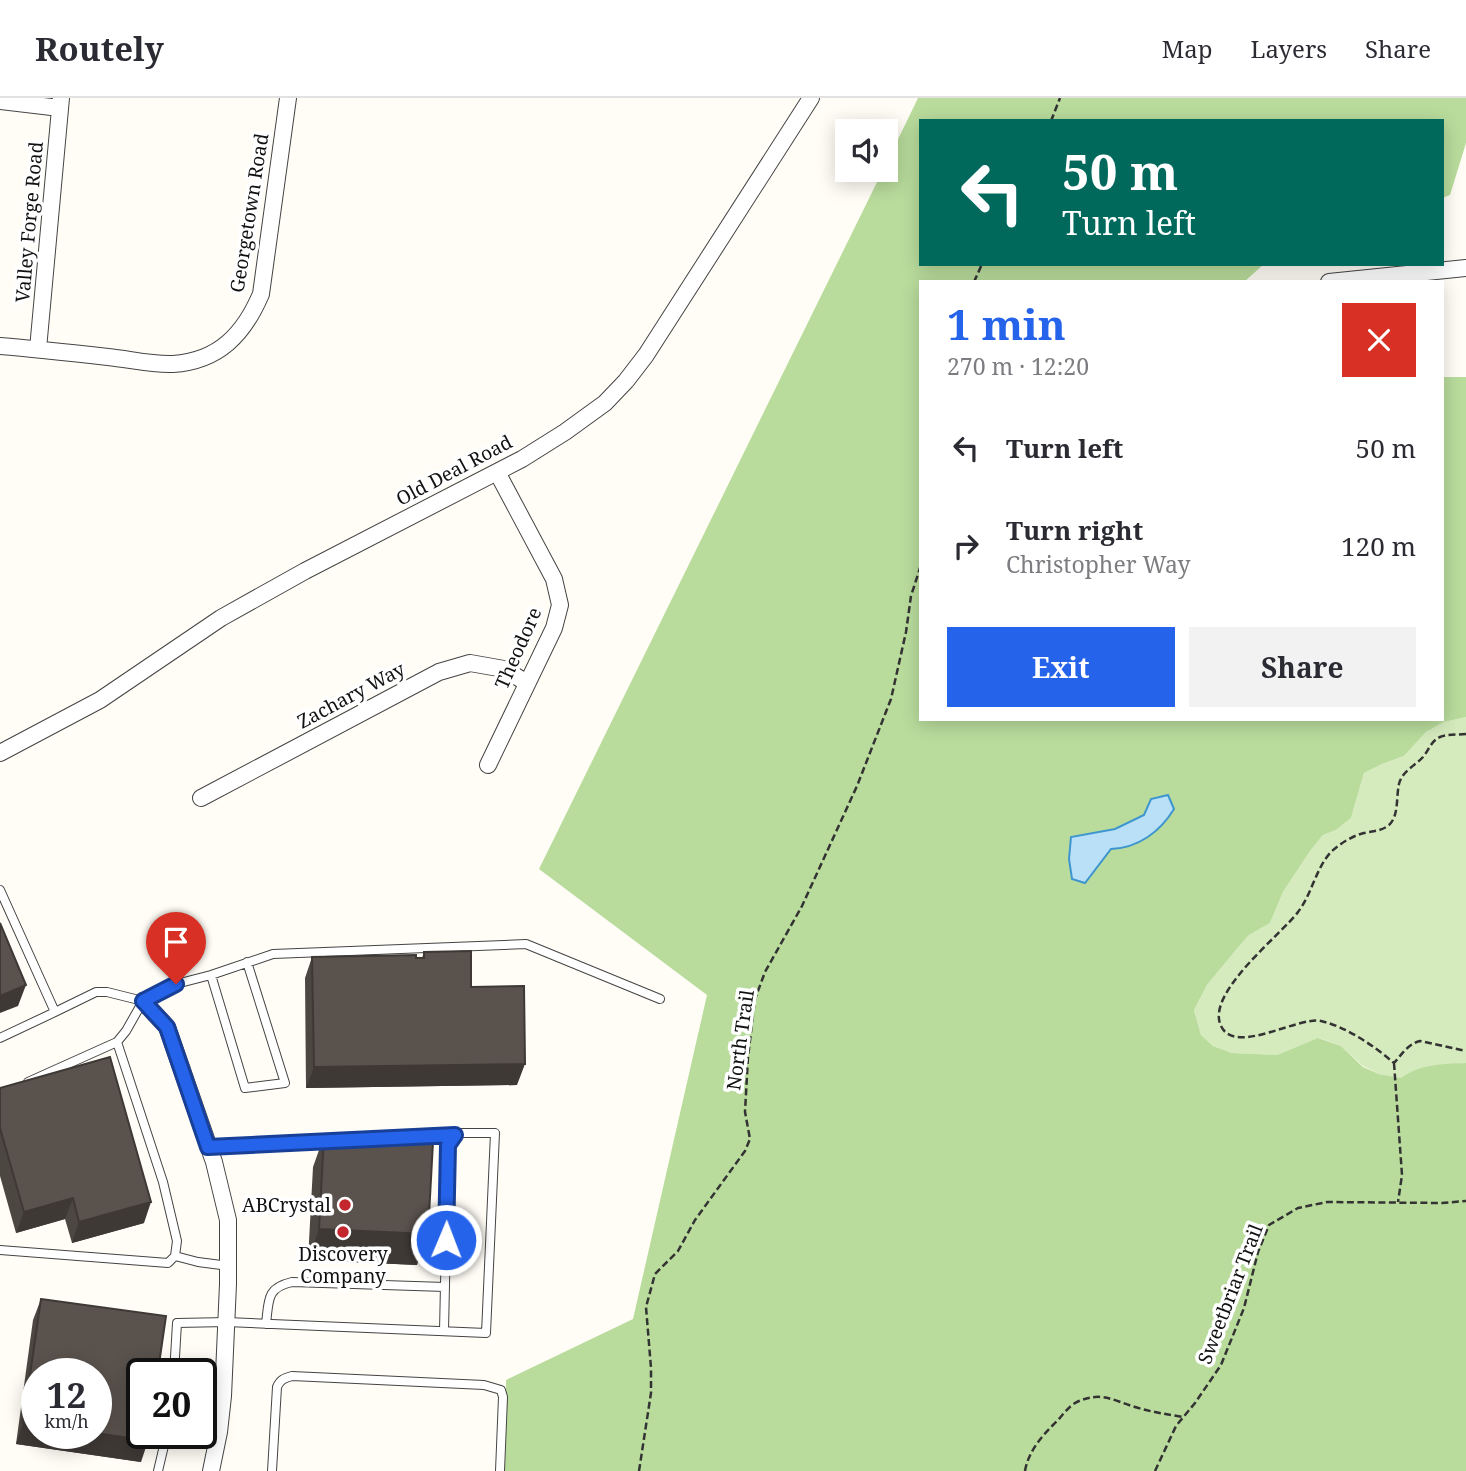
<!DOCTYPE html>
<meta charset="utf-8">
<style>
:root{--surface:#fff;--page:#f2f2f3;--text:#2b2b33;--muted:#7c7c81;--line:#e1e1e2;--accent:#2563eb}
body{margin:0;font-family:"Noto Serif",serif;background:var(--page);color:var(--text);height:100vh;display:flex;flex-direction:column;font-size:26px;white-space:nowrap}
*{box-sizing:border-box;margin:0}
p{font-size:23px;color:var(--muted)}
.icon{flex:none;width:38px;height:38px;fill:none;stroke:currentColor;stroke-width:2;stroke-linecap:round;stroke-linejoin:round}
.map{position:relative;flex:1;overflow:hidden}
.sheet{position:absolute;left:919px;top:182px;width:525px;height:441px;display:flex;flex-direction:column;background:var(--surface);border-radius:0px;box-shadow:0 4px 18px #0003}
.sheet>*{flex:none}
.top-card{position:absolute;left:919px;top:21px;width:525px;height:147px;border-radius:0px;box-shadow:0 4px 18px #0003;background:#00695c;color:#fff;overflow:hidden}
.fabs{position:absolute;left:835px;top:21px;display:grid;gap:14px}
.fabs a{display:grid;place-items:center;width:63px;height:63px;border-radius:0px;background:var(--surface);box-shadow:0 4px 18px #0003;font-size:35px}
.speed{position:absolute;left:21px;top:1260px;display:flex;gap:14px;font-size:35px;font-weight:700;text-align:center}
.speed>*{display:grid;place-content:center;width:91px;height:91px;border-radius:50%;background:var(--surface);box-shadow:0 4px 18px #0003;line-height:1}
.speed small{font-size:18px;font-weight:400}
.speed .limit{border:4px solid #111;border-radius:10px;background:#fff;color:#111}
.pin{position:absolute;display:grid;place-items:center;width:60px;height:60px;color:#fff;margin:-72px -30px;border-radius:50% 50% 50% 0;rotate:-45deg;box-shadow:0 0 7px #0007}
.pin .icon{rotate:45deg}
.me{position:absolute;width:77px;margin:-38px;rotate:1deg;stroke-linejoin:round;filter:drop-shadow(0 0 5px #0008)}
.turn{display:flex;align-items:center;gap:24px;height:147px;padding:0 28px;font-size:32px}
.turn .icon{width:91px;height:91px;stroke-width:2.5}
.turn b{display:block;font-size:49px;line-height:60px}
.round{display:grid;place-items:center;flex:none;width:74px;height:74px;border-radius:0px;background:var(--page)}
.overview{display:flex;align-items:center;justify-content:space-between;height:119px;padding:0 28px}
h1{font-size:42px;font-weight:700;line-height:52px;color:var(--accent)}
.primary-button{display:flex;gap:14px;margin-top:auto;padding:14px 28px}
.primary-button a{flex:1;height:80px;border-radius:0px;background:var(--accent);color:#fff;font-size:28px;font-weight:700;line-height:80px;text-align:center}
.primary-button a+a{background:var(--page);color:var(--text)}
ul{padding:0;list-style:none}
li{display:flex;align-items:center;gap:21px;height:98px;padding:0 28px}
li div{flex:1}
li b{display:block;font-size:26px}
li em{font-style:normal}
header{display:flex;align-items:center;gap:42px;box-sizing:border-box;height:98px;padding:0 35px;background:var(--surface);border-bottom:2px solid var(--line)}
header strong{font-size:33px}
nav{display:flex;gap:38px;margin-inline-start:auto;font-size:24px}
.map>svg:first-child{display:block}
.green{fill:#d5ebbd}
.forest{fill:#b9dc9c}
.water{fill:#b9e0f7;stroke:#3f96cf;stroke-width:2}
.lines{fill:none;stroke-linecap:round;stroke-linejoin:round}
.lane-casing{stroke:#444;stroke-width:10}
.street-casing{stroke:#444;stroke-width:18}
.path{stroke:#333;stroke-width:2.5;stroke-dasharray:7 3.5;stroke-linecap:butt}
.lane{stroke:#fff;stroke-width:8}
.street{stroke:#fff;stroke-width:16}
.wall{fill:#4d4742}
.shaded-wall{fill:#3f3936}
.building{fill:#5a524d;stroke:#3f3936;stroke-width:2}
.route-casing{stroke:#184099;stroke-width:18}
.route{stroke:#2563eb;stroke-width:12}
.poi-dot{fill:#c4262e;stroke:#fff;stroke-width:2.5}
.labels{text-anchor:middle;stroke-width:7;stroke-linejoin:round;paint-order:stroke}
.street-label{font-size:19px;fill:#111;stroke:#fff}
.poi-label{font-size:19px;fill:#111;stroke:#fff;text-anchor:end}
</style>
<header>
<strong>Routely</strong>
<nav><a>Map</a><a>Layers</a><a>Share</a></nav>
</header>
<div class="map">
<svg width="1466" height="1373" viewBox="0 0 1466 1373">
<rect width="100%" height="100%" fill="#fffdf5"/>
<path class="green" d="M1466,619V965C1449,966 1415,970 1401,980L1379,976L1363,968L1341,948L1319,940L1277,957L1232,955L1213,948L1201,937L1194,912L1207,887L1235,853L1249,837L1270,825L1283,794L1310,753L1323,737L1336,732L1351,720L1364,675L1382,666L1404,658L1426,634L1444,624Z"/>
<path class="forest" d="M918,0H1466V45L1450,97L1442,100V23H920V166H1264L1244,184H920V621H1442V279H1466V619L1444,624L1426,634L1404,658L1382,666L1364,675L1351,720L1336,732L1323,737L1310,753L1283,794L1270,825L1249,837L1235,853L1207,887L1194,912L1201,937L1213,948L1232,955L1277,957L1318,940L1341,948L1363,969L1379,976L1401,980C1420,966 1443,966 1466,965V1373H505L506,1282L633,1221L707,897L539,771L883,72H886V66Z"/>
<path class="water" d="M1168,697L1174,711C1160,734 1138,750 1111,751L1085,785L1072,781L1069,761L1071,739L1115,731L1144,717L1151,701Z"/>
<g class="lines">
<defs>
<path id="lane" d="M0,792L55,914L0,940
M211,877L245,990L285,985L247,864
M55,914L96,894H107L143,903
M28,984L117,944
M367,1042L455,1037
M208,1049L330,1043
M0,1152L168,1165L175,1158L177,1143L163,1084L117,944L126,933L143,903L176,886L211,877L273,856L526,846L660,901
M175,1158L198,1164L229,1168
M266,1226C269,1202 266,1190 292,1184L445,1189
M174,1276L177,1225L227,1224L486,1235L495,1035H459L455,1037L448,1047L444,1233
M158,1373L167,1335
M272,1373L277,1289C280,1282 284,1280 292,1278L484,1287L501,1292L503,1299L500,1373"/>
<path id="street" d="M0,3L60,10
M1329,184L1466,170
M0,248C36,251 72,255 108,259C129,261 152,267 173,266C219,263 244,236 261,196L288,0
M38,251L61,0
M0,655L100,602L221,520L305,473L522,361L565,334L605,305L626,283L646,257L811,0
M488,667L554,530L560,507L554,481L497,374
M201,700L439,574L470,565L504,571L527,585
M143,903L167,929L214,1064L228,1122V1186L223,1298L219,1334L211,1373"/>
</defs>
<use href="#lane" class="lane-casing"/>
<use href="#street" class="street-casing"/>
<path class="path" d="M1051,23L1060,0
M974,184L982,166
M1466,636C1457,637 1448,636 1440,639C1431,643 1429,652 1423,659C1415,668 1402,673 1399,686C1396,699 1399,718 1389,727C1382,733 1373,733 1364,735C1352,738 1341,745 1332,753C1316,769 1312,796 1298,814C1281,837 1205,895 1221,928C1235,958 1298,918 1321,923C1347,929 1374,948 1394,965C1402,956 1408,946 1420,943L1466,953
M1394,965L1402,1077L1398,1104
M639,1373L651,1295V1270L646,1209L655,1176L678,1153L695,1122L745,1053L750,1041L745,1014L748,959L755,901L765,874L802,808L857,688L891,601L906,534L911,498L920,470
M1025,1373C1028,1355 1040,1340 1053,1327C1061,1320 1068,1308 1077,1304C1101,1293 1112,1302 1135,1309C1151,1314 1166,1316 1183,1319
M1155,1373L1176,1328L1195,1305L1221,1267L1244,1210L1258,1154L1269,1127L1298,1110L1327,1104L1442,1105L1466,1103"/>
<use href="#lane" class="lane"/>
<use href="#street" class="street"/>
</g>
<path class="wall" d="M424,854L471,889L517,987L306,990L305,880L312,859L422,860Z
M0,990L144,1125L72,1145L65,1121L16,1135L0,1078Z
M324,1038L417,1167L308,1162L313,1069Z
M41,1201L142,1276L141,1364L16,1346L33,1222Z"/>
<path class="shaded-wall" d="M26,887L18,908L0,915V898Z
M525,966L517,987L306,990L314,969Z
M73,1100L65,1121L16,1135L24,1114Z
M151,1104L144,1125L72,1145L79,1124Z
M319,1131L428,1136L417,1167L308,1162Z
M23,1325L37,1327V1335H96L148,1343L141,1364L16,1346Z"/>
<path class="building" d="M0,825L26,887L0,898Z
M471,853V889L524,888L525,966L314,969L312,859L416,857V860H424V854Z
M110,959L151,1104L79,1124L73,1100L24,1114L0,1030V990Z
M324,1038L433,1044L428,1136L319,1131Z
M41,1201L166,1218L159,1266L166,1267L165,1276H142V1335H149L148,1343L96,1335V1276H37V1327L23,1325Z"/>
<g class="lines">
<defs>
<path id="route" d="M176,886L143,903L167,929L208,1049L455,1037L448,1047L446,1142"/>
</defs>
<use href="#route" class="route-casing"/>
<use href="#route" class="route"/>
</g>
<g class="poi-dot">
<circle cx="345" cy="1107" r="7"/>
<circle cx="343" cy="1134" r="7"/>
</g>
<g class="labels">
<g class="street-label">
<text transform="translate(249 115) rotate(-81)" y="7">Georgetown Road</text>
<text transform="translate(29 124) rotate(-85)" y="7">Valley Forge Road</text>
<text transform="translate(454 372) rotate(-28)" y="7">Old Deal Road</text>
<text transform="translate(518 550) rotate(-66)" y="7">Theodore</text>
<text transform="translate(351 597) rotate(-28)" y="7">Zachary Way</text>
<text transform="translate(740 942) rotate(-82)" y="7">North Trail</text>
<text transform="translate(1230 1196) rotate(-69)" y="7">Sweetbriar Trail</text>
</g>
<g class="poi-label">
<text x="331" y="1114">ABCrystal</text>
<text x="343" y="1163" text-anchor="middle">Discovery<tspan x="343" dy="22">Company</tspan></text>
</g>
</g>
</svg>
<div class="fabs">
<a><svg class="icon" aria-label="sound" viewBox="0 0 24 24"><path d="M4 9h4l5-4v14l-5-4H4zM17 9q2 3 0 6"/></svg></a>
</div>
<div class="speed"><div>12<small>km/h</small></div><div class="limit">20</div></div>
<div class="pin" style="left:176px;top:886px;background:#d93025"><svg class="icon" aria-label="arrive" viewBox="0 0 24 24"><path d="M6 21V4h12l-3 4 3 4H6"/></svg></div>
<svg class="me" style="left:446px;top:1142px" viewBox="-20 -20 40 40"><circle r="17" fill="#2563eb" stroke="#fff" stroke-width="3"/><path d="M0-11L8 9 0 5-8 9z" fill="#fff"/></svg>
<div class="top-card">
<div class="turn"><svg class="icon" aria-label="left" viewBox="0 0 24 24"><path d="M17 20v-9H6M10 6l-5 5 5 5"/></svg><div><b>50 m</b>Turn left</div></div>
</div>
<section class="sheet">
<div class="overview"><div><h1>1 min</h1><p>270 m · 12:20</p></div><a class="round" style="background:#d93025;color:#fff"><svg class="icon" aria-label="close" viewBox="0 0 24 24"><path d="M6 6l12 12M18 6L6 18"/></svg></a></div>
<ul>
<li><svg class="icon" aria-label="left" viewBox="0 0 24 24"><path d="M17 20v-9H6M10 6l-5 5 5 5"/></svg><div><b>Turn left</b></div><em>50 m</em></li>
<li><svg class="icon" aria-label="right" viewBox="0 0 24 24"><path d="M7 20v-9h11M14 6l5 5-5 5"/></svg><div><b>Turn right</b><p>Christopher Way</p></div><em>120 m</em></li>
</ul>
<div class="primary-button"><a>Exit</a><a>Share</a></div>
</section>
</div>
